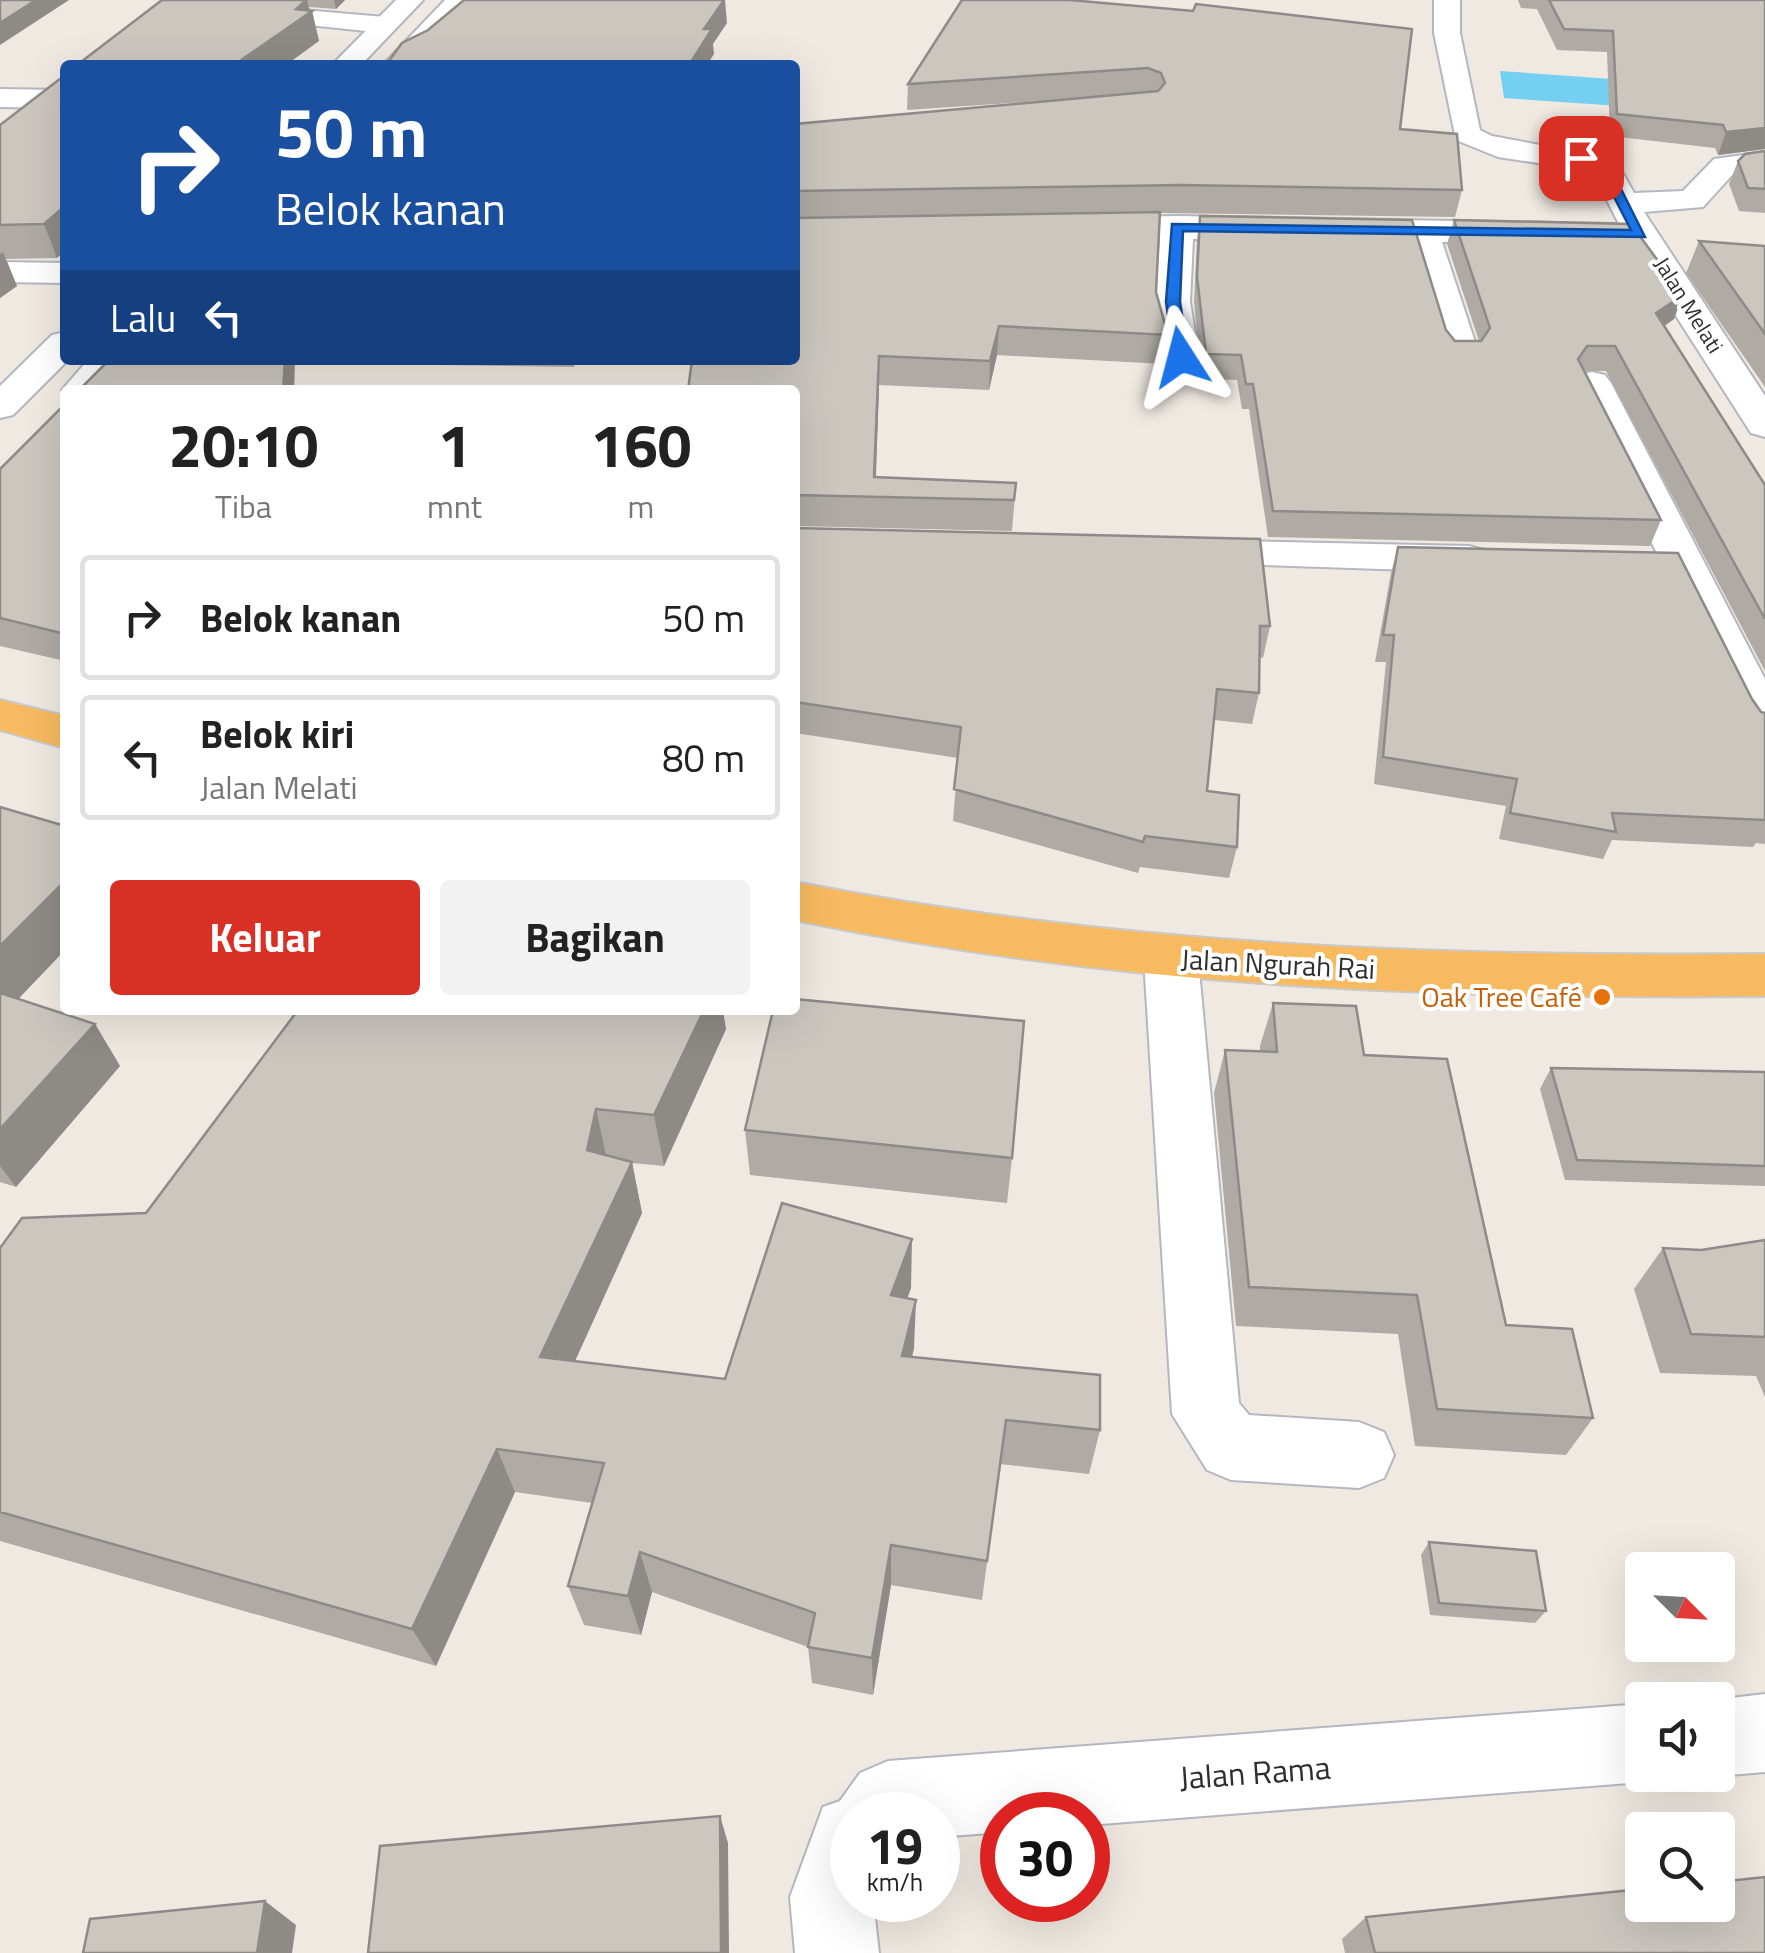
<!DOCTYPE html>
<html lang="id">
<meta charset="utf-8">
<style>
:root{--surface:#fff;--page:#f2f2f2;--text:#222;--muted:#767676;--line:#e0e0e0;--accent:#d93025}
body{margin:0;font-family:"Titillium Web",sans-serif;background:var(--page);color:var(--text);height:100vh;display:flex;flex-direction:column;font-size:38px;white-space:nowrap}
*{box-sizing:border-box;margin:0}
p{font-size:32px;color:var(--muted)}
.icon{flex:none;width:55px;height:55px;fill:none;stroke:currentColor;stroke-width:2;stroke-linecap:round;stroke-linejoin:round}
.map{position:relative;flex:1;overflow:hidden}
.sheet{position:absolute;left:60px;top:385px;width:740px;height:630px;display:flex;flex-direction:column;background:var(--surface);border-radius:10px;box-shadow:0 10px 40px #0002}
.sheet>*{flex:none}
.hud{position:absolute;left:60px;top:60px;width:740px;height:305px;border-radius:10px;box-shadow:0 10px 40px #0002;background:#1a4fa0;color:#fff;overflow:hidden}
.needle{width:65px;rotate:114deg}
.buttons{position:absolute;left:1625px;top:1552px;display:grid;gap:20px}
.buttons a{display:grid;place-items:center;width:110px;height:110px;border-radius:10px;background:var(--surface);box-shadow:0 10px 40px #0002;font-size:50px}
.speed{position:absolute;left:830px;top:1792px;display:flex;gap:20px;font-size:50px;font-weight:700;text-align:center}
.speed>*{display:grid;place-content:center;width:130px;height:130px;border-radius:50%;background:var(--surface);box-shadow:0 10px 40px #0002;line-height:1}
.speed small{font-size:25px;font-weight:400}
.speed .limit{border:15px solid #d22;background:#fff;color:#111}
.pin{position:absolute;display:grid;place-items:center;width:85px;height:85px;color:#fff;margin:-42px;border-radius:20px;box-shadow:0 5px 15px #0006}
.me{position:absolute;width:110px;margin:-55px;rotate:351deg;stroke-linejoin:round;filter:drop-shadow(0 0 8px #0008)}
.turn{display:flex;align-items:center;gap:35px;height:210px;padding:0 50px;font-size:45px}
.turn .icon{width:130px;height:130px;stroke-width:2.5}
.turn b{display:block;font-size:70px;line-height:85px}
.then{display:flex;align-items:center;height:95px;padding:0 50px;background:#0003;gap:20px;font-size:38px}
.eta{display:flex;justify-content:space-evenly;align-items:center;height:170px;text-align:center}
.eta b{font-size:60px;font-weight:700;line-height:70px}
.button{display:flex;gap:20px;margin-top:auto;padding:20px 50px}
.button a{flex:1;height:115px;border-radius:10px;background:var(--accent);color:#fff;font-size:40px;font-weight:700;line-height:115px;text-align:center}
.button a+a{background:var(--page);color:var(--text)}
ul{padding:0;list-style:none}
li{display:flex;align-items:center;gap:30px;height:125px;margin:0 20px 15px;padding:0 30px;border:5px solid var(--line);border-radius:10px}
li div{flex:1}
li b{display:block;font-size:38px}
li em{font-style:normal}
.map>svg:first-child{display:block}
.water{fill:#75cff0}
.lines{fill:none;stroke-linecap:round;stroke-linejoin:round}
.minor-casing{stroke:#b4b7c1;stroke-width:4}
.tertiary-casing{stroke:#b4b7c1;stroke-width:4}
.trunk-casing{stroke:#c9c9c9;stroke-width:4}
.minor{fill:#fff;fill-rule:evenodd}
.tertiary{fill:#fff;fill-rule:evenodd}
.trunk{fill:#f8ba60;fill-rule:evenodd}
.wall{fill:#afaba4}
.shaded-wall{fill:#8e8b86}
.building{fill:#cbc7bf;stroke:#8e8b86;stroke-width:2.5}
.route{fill:#1a73e8;stroke:#114b97;stroke-width:2.5}
.food-dot{fill:#e8710a;stroke:#fff;stroke-width:4}
.labels{text-anchor:middle;stroke-width:8;stroke-linejoin:round;paint-order:stroke}
.far-street-label{font-size:22px;fill:#2e2e2e;stroke:#fff}
.street-label{font-size:28px;fill:#2e2e2e;stroke:#fff}
.food-label{font-size:28px;fill:#c56008;stroke:#fff;text-anchor:end}
.near-street-label{font-size:32px;fill:#2e2e2e;stroke:#fff}
</style>
<div class="map">
<svg width="1765" height="1953" viewBox="0 0 1765 1953">
<rect width="100%" height="100%" fill="#efe9e1"/>
<path class="water" d="M1500,71L1669,83L1678,110L1504,98Z"/>
<g class="lines">
<defs>
<path id="minor" d="M186,0L385,17L398,25L385,33L195,13Z
M1434,0H1460V33L1480,130L1492,136L1615,159L1634,193L1683,191L1714,159L1765,152V170L1734,173L1703,207L1644,212L1765,396V437L1751,433L1630,244L1442,242L1479,354L1474,362H1448L1443,354L1409,241L1193,239L1190,302L1199,357L1194,365H1168C1149,336 1158,272 1160,239L1083,238L1067,228L1083,218L1177,216L1619,224L1592,171L1498,157L1456,140L1434,33Z
M0,89L65,90V108L0,107Z
M0,262L65,263V283L0,282Z
M1592,372L1605,375L1611,383L1765,679V739L1748,735L1741,724L1573,383L1579,375Z
M1190,540L1469,546L1484,550L1490,559L1484,568L1469,572L1175,562L1169,553L1175,544Z
M1171,939L1190,945L1198,959L1239,1403L1249,1415L1359,1422L1384,1432L1394,1455L1384,1478L1359,1488L1231,1480L1207,1470L1172,1414L1144,959L1152,945Z
M1765,1694V1772L1718,1776L1716,1775L1718,1700H1713Z
M1642,1704V1775H1659L1642,1782L1088,1825V1815H1002V1832L938,1837V1815H852V1900H873L879,1953H795L790,1897L823,1807L840,1801L860,1773L888,1761Z"/>
<path id="tertiary" d="M396,0H423L361,65H332Z
M445,0H472L412,65H383Z
M65,332L68,360L13,415L0,418V386L52,335Z
M88,360H126L101,390H65V394L62,390Z"/>
<path id="trunk" d="M0,700L65,716V748L0,730Z
M795,882C1119,946 1436,957 1765,954V996C1433,999 1121,987 795,920Z"/>
</defs>
<use href="#minor" class="minor-casing"/>
<use href="#tertiary" class="tertiary-casing"/>
<use href="#trunk" class="trunk-casing"/>
<use href="#minor" class="minor"/>
<use href="#tertiary" class="tertiary"/>
<use href="#trunk" class="trunk"/>
</g>
<path class="wall" d="M162,0H345L336,9L309,7L310,11H312L319,41Z
M962,0L1400,129L1462,190L1455,217L1160,213L1156,292L1168,335L1164,364L997,355L989,390L879,385L876,477L1016,483L1012,531L795,526V124L1057,100L907,110L908,84Z
M1518,0H1765V149L1718,155L1715,148L1610,136L1607,52L1557,50L1537,9L1521,8Z
M65,75L57,258L6,259L17,286L0,298V125Z
M1765,151V213L1739,211L1729,184L1738,161Z
M1200,216L1446,330L1455,341H1479L1447,244L1454,220L1674,319L1664,326L1765,485V671L1606,371H1585L1661,520L1650,546L1268,537L1249,409H1242L1237,380L1202,379L1194,302L1197,240Z
M1699,241L1765,246V387L1686,273Z
M109,360H577L574,367Z
M65,404V661L0,646V469Z
M795,528L1270,626L1263,658L1260,657L1259,693L1252,724L1214,720L1207,791L1237,847L1229,878L1140,867L1138,873L953,821L958,758L795,733Z
M1398,547L1752,699L1761,712L1765,713V844L1756,843L1753,847L1612,840L1603,859L1499,839L1506,806L1374,784L1386,662H1375L1391,573Z
M0,807L65,826V950L18,999L95,1024L120,1066L16,1187L0,1182Z
M1273,1003L1364,1055L1506,1325L1593,1418L1566,1455L1415,1446L1398,1334L1236,1326L1214,1093L1225,1050L1260,1051V1046Z
M726,1029L664,1166L632,1163L642,1213L575,1361L725,1379L911,1288L907,1298L914,1348L912,1357L1100,1430L1089,1474L1000,1464L982,1600L891,1585L873,1695L812,1683L808,1647L652,1592L641,1635L584,1625L568,1586L592,1503L515,1492L436,1666L0,1541V1248L146,1213Z
M1551,1068L1765,1072V1186L1565,1180L1540,1089Z
M745,1130L1012,1158L1007,1203L750,1175Z
M1765,1240V1397L1756,1376L1660,1373L1634,1289L1663,1248L1701,1250Z
M1429,1542L1546,1611L1535,1623L1430,1615L1421,1555Z
M1366,1917L1765,1953H1345L1342,1939Z"/>
<path class="shaded-wall" d="M36,0H69L0,45V23Z
M307,0L310,13L312,11L319,41L286,65H234Z
M334,0H345L336,9Z
M724,0H725L727,23L713,44L714,54L707,65H689L704,29Z
M1765,128V149L1718,155L1726,132Z
M65,206V251L57,258L44,224Z
M3,252L17,286L0,298V254Z
M1683,295L1674,319L1647,338L1656,313Z
M999,326L997,355L989,390L990,361Z
M879,356V385L875,497L874,477Z
M285,360H294L295,363L294,390H283Z
M65,881V950L0,1018V946Z
M704,1010H723L726,1029L664,1166L654,1115Z
M95,1024L120,1066L16,1187L0,1166V1129Z
M596,1109L607,1160L587,1150Z
M632,1162L642,1213L556,1403L540,1357Z
M912,1239L911,1288L891,1343V1295Z
M916,1300L914,1348L901,1402L902,1356Z
M497,1449L515,1492L436,1666L412,1629Z
M891,1545V1585L873,1695L872,1658Z
M640,1552L652,1592L641,1635L628,1596Z
M720,1816L728,1843L729,1953H721Z
M265,1901L296,1925L292,1953H257Z"/>
<path class="building" d="M0,0H36L0,23Z
M162,0H306L296,9L312,11L234,65H77Z
M464,0H724L704,29H712L689,65H386L402,43L428,30Z
M962,0H1070L1193,11L1196,4L1412,29L1400,129L1457,134L1462,190L1181,185L795,191V124L1158,91L1165,83L1161,73L1148,68L908,84Z
M1549,0H1765V128L1726,132L1723,125L1617,114L1613,31L1564,29Z
M65,75V206L44,224L0,225V125Z
M1765,151V189L1748,188L1738,161L1745,154Z
M1160,212L1156,292L1168,335L999,326L990,361L879,356L874,477L1016,483L1014,500L795,495V390H688L692,360H795V218Z
M1200,216L1412,220L1446,330L1455,341H1481L1490,328L1454,220L1631,224L1683,295L1656,313L1765,485V619L1615,346H1587L1578,359L1661,520L1273,511L1253,384H1246L1241,355L1206,354L1197,277Z
M1699,241L1765,246V334Z
M109,360H285L283,390H79Z
M65,404V634L0,618V469Z
M795,528L1260,539L1270,626H1260L1259,693L1217,689L1207,791L1239,795L1237,847L1145,836L1143,842L954,789L961,727L795,702Z
M1398,547L1678,553L1752,699L1761,712L1765,713V820L1612,813L1616,832L1510,813L1517,779L1383,757L1394,635H1383Z
M0,807L65,826V881L0,946Z
M0,993L95,1024L0,1129Z
M795,999L1024,1021L1012,1158L745,1130L773,1010H795Z
M1273,1003L1356,1006L1364,1055L1447,1059L1506,1325L1572,1329L1593,1418L1437,1409L1417,1295L1249,1287L1225,1050L1277,1052Z
M298,1010H704L654,1115L596,1109L587,1150L632,1162L540,1357L725,1379L782,1203L912,1239L891,1295L916,1300L902,1356L1100,1375V1430L1006,1420L987,1561L891,1545L872,1658L808,1647L815,1613L640,1552L628,1596L568,1586L604,1463L497,1449L412,1629L0,1512V1248L22,1218L146,1213Z
M1551,1068L1765,1072V1166L1577,1160Z
M1765,1240V1337L1691,1334L1663,1248L1701,1250Z
M1429,1542L1536,1551L1546,1611L1439,1603Z
M720,1816L721,1953H368L380,1846Z
M1765,1877V1953H1375L1366,1917L1642,1889V1905H1718V1882Z
M265,1901L257,1953H83L90,1919Z"/>
<path class="route" d="M1581,154L1608,163L1645,237L1183,231L1180,302L1189,357L1181,362L1174,357L1166,302L1172,224L1631,230L1599,168L1575,158Z"/>
<circle class="food-dot" cx="1602" cy="997" r="10"/>
<g class="labels">
<g class="far-street-label">
<text transform="translate(1689 305) rotate(58)" y="8">Jalan Melati</text>
</g>
<g class="street-label">
<text transform="translate(1278 964) rotate(3)" y="10">Jalan Ngurah Rai</text>
</g>
<g class="food-label">
<text x="1582" y="1007">Oak Tree Café</text>
</g>
<g class="near-street-label">
<text transform="translate(1255 1773) rotate(-4)" y="11">Jalan Rama</text>
</g>
</g>
</svg>
<div class="buttons">
<a><svg class="needle" viewBox="-14 -14 28 28"><path d="M0-13l5 13h-10z" fill="#e53935"/><path d="M0 13l5-13h-10z" fill="#767676"/></svg></a>
<a><svg class="icon" aria-label="sound" viewBox="0 0 24 24"><path d="M4 9h4l5-4v14l-5-4H4zM17 9q2 3 0 6"/></svg></a>
<a><svg class="icon" aria-label="search" viewBox="0 0 24 24"><circle cx="10" cy="10" r="6"/><path d="M15 15l6 6"/></svg></a>
</div>
<div class="speed"><div>19<small>km/h</small></div><div class="limit">30</div></div>
<div class="pin" style="left:1581px;top:158px;background:#d93025"><svg class="icon" aria-label="arrive" viewBox="0 0 24 24"><path d="M6 21V4h12l-3 4 3 4H6"/></svg></div>
<svg class="me" style="left:1181px;top:357px" viewBox="-20 -20 40 40"><path d="M0-17L14 15 0 8-14 15z" fill="#1a73e8" stroke="#fff" stroke-width="4"/></svg>
<div class="hud">
<div class="turn"><svg class="icon" aria-label="right" viewBox="0 0 24 24"><path d="M7 20v-9h11M14 6l5 5-5 5"/></svg><div><b>50 m</b>Belok kanan</div></div>
<div class="then">Lalu<svg class="icon" aria-label="left" viewBox="0 0 24 24"><path d="M17 20v-9H6M10 6l-5 5 5 5"/></svg></div>
</div>
<section class="sheet">
<div class="eta">
<div><b>20:10</b><p>Tiba</p></div>
<div><b>1</b><p>mnt</p></div>
<div><b>160</b><p>m</p></div>
</div>
<ul>
<li><svg class="icon" aria-label="right" viewBox="0 0 24 24"><path d="M7 20v-9h11M14 6l5 5-5 5"/></svg><div><b>Belok kanan</b></div><em>50 m</em></li>
<li><svg class="icon" aria-label="left" viewBox="0 0 24 24"><path d="M17 20v-9H6M10 6l-5 5 5 5"/></svg><div><b>Belok kiri</b><p>Jalan Melati</p></div><em>80 m</em></li>
</ul>
<div class="button"><a>Keluar</a><a>Bagikan</a></div>
</section>
</div>
